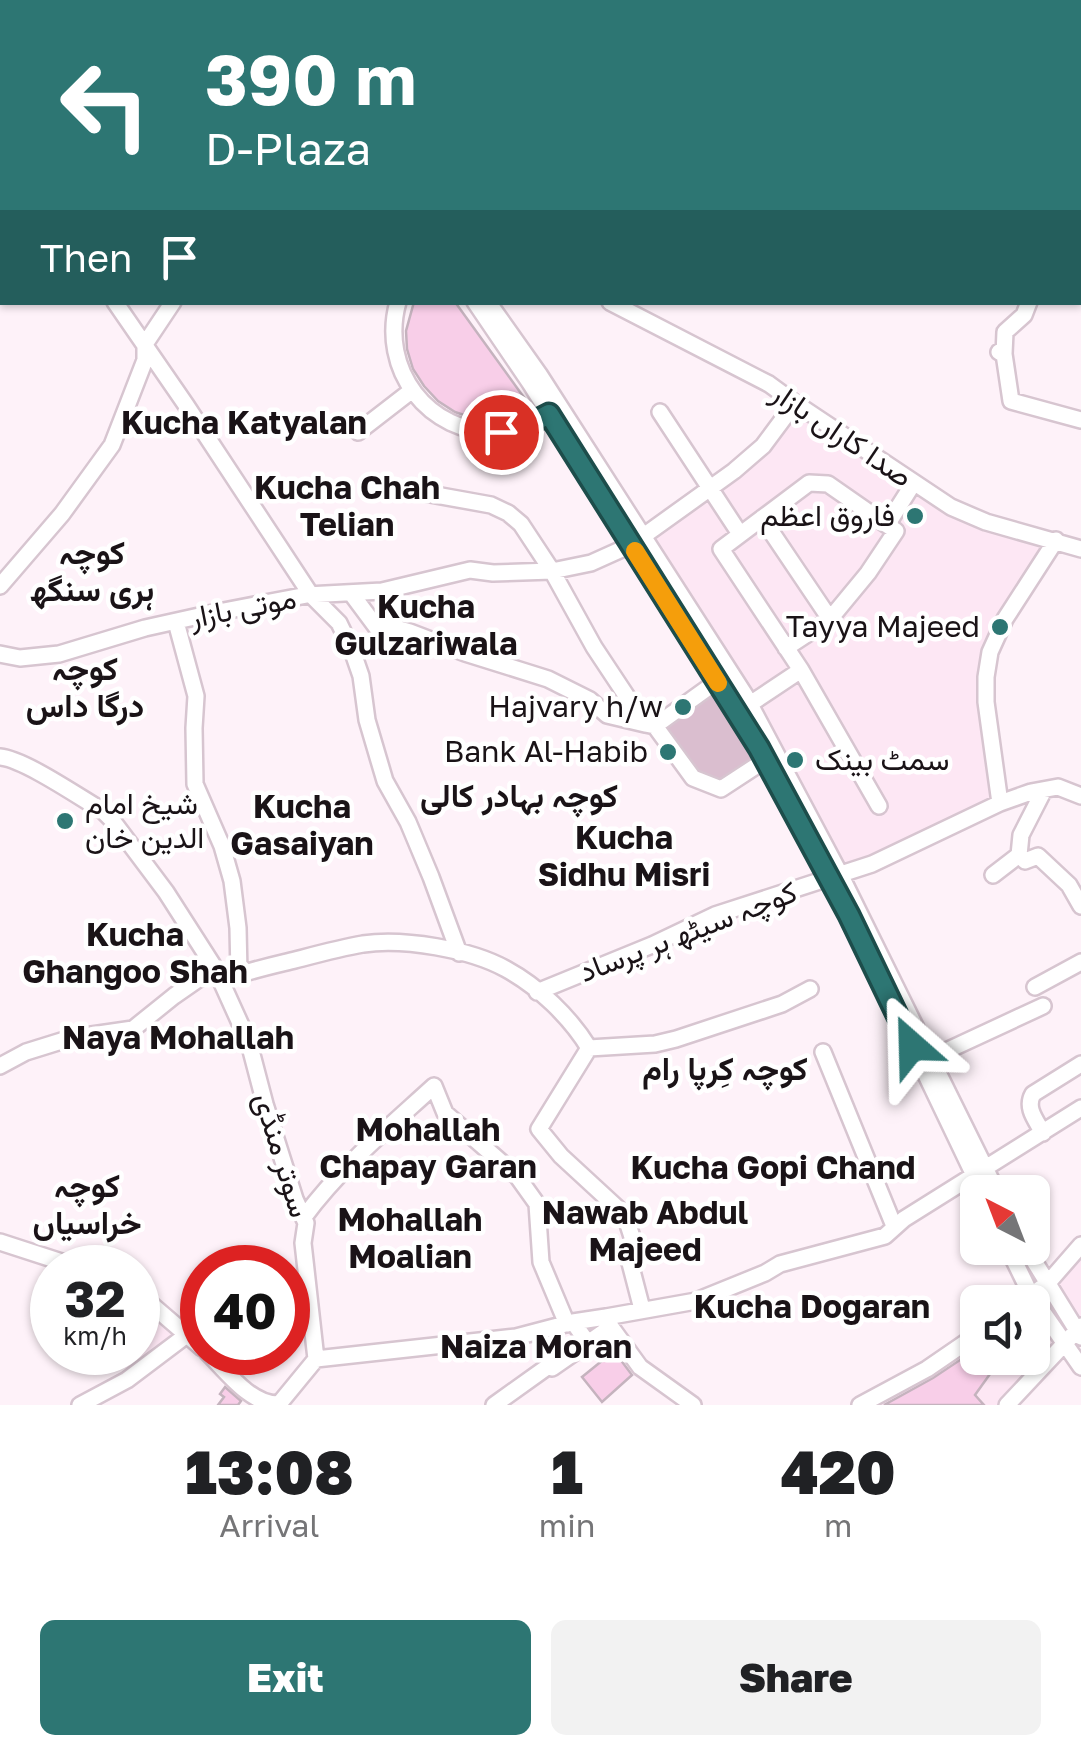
<!DOCTYPE html>
<meta charset="utf-8">
<style>
:root{--surface:#fff;--page:#f2f2f2;--text:#202124;--muted:#757577;--accent:#2d7673}
body{margin:0;font-family:"Golos Text",Vazirmatn,sans-serif;background:var(--page);color:var(--text);height:100vh;display:flex;flex-direction:column;font-size:38px;white-space:nowrap}
*{box-sizing:border-box;margin:0}
p{font-size:32px;color:var(--muted)}
.icon{flex:none;width:55px;height:55px;fill:none;stroke:currentColor;stroke-width:2;stroke-linecap:round;stroke-linejoin:round}
.map{position:relative;height:1405px;overflow:hidden}
.drawer{display:flex;flex-direction:column;background:var(--surface);flex:1}
.drawer>*{flex:none}
.banner{position:absolute;left:0px;top:0px;width:1082px;height:305px;box-shadow:0 2px 8px #0004;background:#2d7673;color:#fff;overflow:hidden}
.needle{width:65px;rotate:318deg}
.fabs{position:absolute;left:960px;top:1175px;display:grid;gap:20px}
.fabs a{display:grid;place-items:center;width:90px;height:90px;border-radius:15px;background:var(--surface);box-shadow:0 2px 8px #0004;font-size:50px}
.speed{position:absolute;left:30px;top:1245px;display:flex;gap:20px;font-size:50px;font-weight:700;text-align:center}
.speed>*{display:grid;place-content:center;width:130px;height:130px;border-radius:50%;background:var(--surface);box-shadow:0 2px 8px #0004;line-height:1}
.speed small{font-size:25px;font-weight:400}
.speed .limit{border:15px solid #d22;background:#fff;color:#111}
.pin{position:absolute;display:grid;place-items:center;width:85px;height:85px;color:#fff;margin:-42px;border:5px solid #fff;border-radius:50%;box-shadow:0 2px 10px #0007}
.me{position:absolute;width:110px;margin:-55px;rotate:335deg;stroke-linejoin:round;filter:drop-shadow(0 0 8px #0008)}
.turn{display:flex;align-items:center;gap:35px;height:210px;padding:0 40px;font-size:45px}
.turn .icon{width:130px;height:130px;stroke-width:2.5}
.turn b{display:block;font-size:70px;line-height:85px}
.then{display:flex;align-items:center;height:95px;padding:0 40px;background:#0003;gap:20px;font-size:38px}
.eta{display:flex;justify-content:space-evenly;align-items:center;height:170px;text-align:center}
.eta b{font-size:60px;font-weight:800;line-height:70px}
.action{display:flex;gap:20px;margin-top:auto;padding:20px 40px}
.action a{flex:1;height:115px;border-radius:15px;background:var(--accent);color:#fff;font-size:40px;font-weight:800;line-height:115px;text-align:center}
.action a+a{background:var(--page);color:var(--text)}
.map>svg:first-child{display:block}
.built{fill:#fde7f4}
.green{fill:#dabecf}
.building{fill:#f8cee8;stroke:#c5b3be;stroke-width:2.5}
.lines{fill:none;stroke-linecap:round;stroke-linejoin:round}
.minor-casing{stroke:#d7c5d0;stroke-width:20}
.minor{stroke:#fff;stroke-width:15}
.route-casing{stroke:#1d4d4b;stroke-width:25}
.route{stroke:#2d7673;stroke-width:18}
.slow{stroke:#f59e0b;stroke-width:18}
.poi-dot{fill:#2d7673;stroke:#fff;stroke-width:4}
.labels{text-anchor:middle;stroke-width:9;stroke-linejoin:round;paint-order:stroke}
.street-label{font-size:30px;fill:#1a1317;stroke:#fff}
.poi-label{font-size:30px;fill:#1a1317;stroke:#fff;text-anchor:end}
.neighbourhood-label{font-size:32px;font-weight:bold;fill:#1a1317;stroke:#fff}
</style>
<div class="map">
<svg width="1081" height="1405" viewBox="0 0 1081 1405">
<rect width="100%" height="100%" fill="#fef2f9"/>
<path class="built" d="M795,403L951,507L1056,540L990,652L1000,803L840,874L750,704L641,534L734,471Z
M1081,1244V1334L1047,1284Z
M1031,1295L1063,1343L1006,1405H860L977,1334L978,1358H1032Z
M138,1306L172,1335V1345L130,1378L117,1353L138,1352Z"/>
<path class="green" d="M716,682L765,761L726,788L701,781L655,726Z"/>
<path class="building" d="M414,302H455L533,410L511,419H476L455,412L438,401L424,386L413,369L407,349L406,331Z
M978,1348V1358H997L995,1367L975,1395L984,1405H884L933,1378Z
M614,1351L632,1375L602,1402L582,1377Z
M225,1387L241,1401L238,1405H218L224,1397L220,1394Z"/>
<g class="lines">
<defs>
<path id="minor" d="M57,0L59,2
M202,0L203,2
M558,0L559,2
M831,0L832,2
M256,2L259,0
M329,2L332,0
M413,2L415,0
M594,2L598,0
M1032,2L1033,0
M1080,23H1081
M0,38L2,42
M0,61L2,58
M0,123L2,128
M1080,207L1081,209
M1080,226L1081,223
M115,302L186,405L311,595L339,623L352,650L361,676L367,720L385,781L408,822L431,877L459,953
M398,302C379,369 428,435 499,432C517,431 533,423 549,414
M475,302L530,383L759,747L846,909
M488,302L539,374L745,695L840,874L997,1192
M610,302L769,384L795,403L951,507L986,522L1081,549
M145,344L173,302
M999,352L1004,354L1011,401L1081,420
M1004,354L1005,332L1024,315L1029,302
M660,412L740,534
M358,432L411,391
M419,492L491,505L508,513L521,524L552,571L594,647L645,724L655,726
M762,518L830,619
M0,586L62,514L112,445L145,360V344
M351,593L377,628L392,627L410,632L465,653L548,679L590,700L607,715L645,724
M176,622L196,696L194,728L195,784L222,846L232,881L238,928L239,973
M786,648L830,619L868,573L896,531L887,525L913,484
M0,654L20,658L59,654L145,628L208,614L307,595L382,591L470,570L493,573L552,571L591,563L631,545L734,471L763,446L795,403
M723,677L655,726L693,778L721,789L773,755
M750,704L801,670
M0,757C24,759 79,797 103,811L112,820L166,892L216,970L249,1043L265,1104L295,1199L306,1223L303,1243L316,1359
M1000,803L986,702V677L990,652L1005,619L1056,540
M879,806L801,670L721,549L809,483L828,484L887,525
M1019,855L1021,835L1044,790
M993,875L1019,855L1025,861L1038,856L1069,885L1081,906
M861,939L982,1192
M221,981C246,971 270,966 295,960C318,954 340,948 363,944C403,938 470,949 506,969C539,987 570,1017 589,1048
M1035,987L1081,962
M537,992L652,945L715,915L872,864L1000,803L1031,792L1058,787L1081,796
M589,1048L539,1129L561,1156L625,1215L632,1237L630,1263L642,1309
M589,1048L655,1044L676,1039L782,1004L810,989
M823,1052L894,1226
M931,1058L1043,1006
M0,1066L26,1052L71,1038L133,1029L174,996L197,980L216,970
M1043,1133C1036,1120 1025,1108 1033,1094L1081,1064
M304,1217C341,1167 388,1128 434,1086L445,1113L517,1176L537,1204L541,1262L567,1324
M0,1242L80,1268
M1008,1248L1031,1295L1081,1367
M1026,1248L1081,1337
M138,1293L202,1348
M1021,1302L1047,1284L1081,1245
M606,1317L696,1301L765,1273L780,1264L885,1236L904,1219L1081,1108
M611,1327L640,1367L693,1405
M207,1352C226,1371 251,1405 279,1404
M316,1359L516,1337L573,1322L606,1317L611,1327L588,1343L573,1322
M279,1404L316,1359
M80,1405L127,1380L188,1334
M494,1405L550,1365L552,1368L588,1343
M860,1405L927,1369L978,1334
M1007,1405L1081,1326"/>
</defs>
<use href="#minor" class="minor-casing"/>
<use href="#minor" class="minor"/>
</g>
<g class="lines">
<defs>
<path id="route" d="M501,432L526,426L549,414L759,748L849,915L912,1046"/>
</defs>
<use href="#route" class="route-casing"/>
<use href="#route" class="route"/>
<path class="slow" d="M635,551L718,683"/>
</g>
<g class="poi-dot">
<circle cx="915" cy="516" r="10"/>
<circle cx="1000" cy="627" r="10"/>
<circle cx="683" cy="707" r="10"/>
<circle cx="668" cy="752" r="10"/>
<circle cx="795" cy="760" r="10"/>
<circle cx="65" cy="821" r="10"/>
</g>
<g class="labels">
<g class="street-label">
<text transform="translate(842 435) rotate(34)" y="10">صدا کاراں بازار</text>
<text transform="translate(243 608) rotate(-11)" y="10">موتی بازار</text>
<text transform="translate(688 932) rotate(-21)" y="10">کوچہ سیٹھ ہر پرساد</text>
<text transform="translate(282 1155) rotate(73)" y="10">سوتر منڈی</text>
</g>
<g class="poi-label">
<text x="895" y="526">فاروق اعظم</text>
<text x="980" y="637">Tayya Majeed</text>
<text x="663" y="717">Hajvary h/w</text>
<text x="648" y="762">Bank Al-Habib</text>
<text x="815" y="770" text-anchor="start">سمٹ بینک</text>
<text x="85" y="814" text-anchor="start">شیخ امام<tspan x="85" dy="34">الدین خان</tspan></text>
</g>
<g class="neighbourhood-label">
<text x="244" y="434">Kucha Katyalan</text>
<text x="347" y="499">Kucha Chah<tspan x="347" dy="37">Telian</tspan></text>
<text x="92" y="564">کوچہ<tspan x="92" dy="37">ہری سنگھ</tspan></text>
<text x="426" y="618">Kucha<tspan x="426" dy="37">Gulzariwala</tspan></text>
<text x="85" y="680">کوچہ<tspan x="85" dy="37">درگا داس</tspan></text>
<text x="519" y="807">کوچہ بہادر کالی</text>
<text x="302" y="818">Kucha<tspan x="302" dy="37">Gasaiyan</tspan></text>
<text x="624" y="849">Kucha<tspan x="624" dy="37">Sidhu Misri</tspan></text>
<text x="135" y="946">Kucha<tspan x="135" dy="37">Ghangoo Shah</tspan></text>
<text x="178" y="1049">Naya Mohallah</text>
<text x="725" y="1080">کوچہ کِرپا رام</text>
<text x="428" y="1141">Mohallah<tspan x="428" dy="37">Chapay Garan</tspan></text>
<text x="773" y="1179">Kucha Gopi Chand</text>
<text x="87" y="1197">کوچہ<tspan x="87" dy="37">خراسیاں</tspan></text>
<text x="645" y="1224">Nawab Abdul<tspan x="645" dy="37">Majeed</tspan></text>
<text x="410" y="1231">Mohallah<tspan x="410" dy="37">Moalian</tspan></text>
<text x="812" y="1318">Kucha Dogaran</text>
<text x="536" y="1358">Naiza Moran</text>
</g>
</g>
</svg>
<div class="fabs">
<a><svg class="needle" viewBox="-14 -14 28 28"><path d="M0-13l5 13h-10z" fill="#e53935"/><path d="M0 13l5-13h-10z" fill="#757577"/></svg></a>
<a><svg class="icon" aria-label="sound" viewBox="0 0 24 24"><path d="M4 9h4l5-4v14l-5-4H4zM17 9q2 3 0 6"/></svg></a>
</div>
<div class="speed"><div>32<small>km/h</small></div><div class="limit">40</div></div>
<div class="pin" style="left:501px;top:432px;background:#d93025"><svg class="icon" aria-label="arrive" viewBox="0 0 24 24"><path d="M6 21V4h12l-3 4 3 4H6"/></svg></div>
<svg class="me" style="left:912px;top:1046px" viewBox="-20 -20 40 40"><path d="M0-17L14 15 0 8-14 15z" fill="#2d7673" stroke="#fff" stroke-width="4"/></svg>
<div class="banner">
<div class="turn"><svg class="icon" aria-label="left" viewBox="0 0 24 24"><path d="M17 20v-9H6M10 6l-5 5 5 5"/></svg><div><b>390 m</b>D-Plaza</div></div>
<div class="then">Then<svg class="icon" aria-label="arrive" viewBox="0 0 24 24"><path d="M6 21V4h12l-3 4 3 4H6"/></svg></div>
</div>
</div>
<section class="drawer">
<div class="eta">
<div><b>13:08</b><p>Arrival</p></div>
<div><b>1</b><p>min</p></div>
<div><b>420</b><p>m</p></div>
</div>
<div class="action"><a>Exit</a><a>Share</a></div>
</section>
